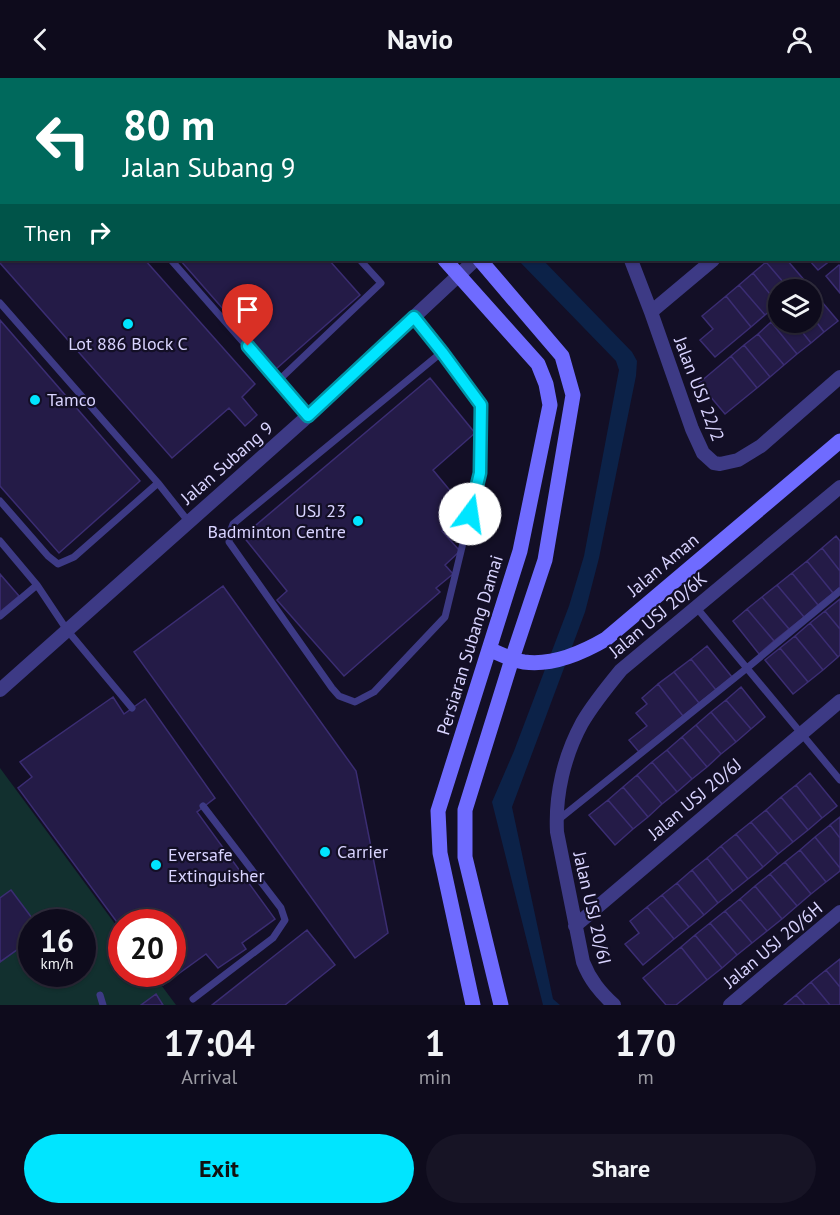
<!DOCTYPE html>
<style>
:root{--surface:#0e0b1c;--page:#171425;--text:#f1f3f6;--muted:#9b9ba3;--line:#2e2b3b;--accent:#00e5ff}
body{margin:0;font-family:"PT Sans",sans-serif;background:var(--page);color:var(--text);height:100vh;display:flex;flex-direction:column;font-size:22px;white-space:nowrap}
*{box-sizing:border-box;margin:0}
p{font-size:20px;color:var(--muted)}
.icon{flex:none;width:33px;height:33px;fill:none;stroke:currentColor;stroke-width:2;stroke-linecap:round;stroke-linejoin:round}
.map{position:relative;height:927px;overflow:hidden}
.sheet{display:flex;flex-direction:column;background:var(--surface);flex:1}
.sheet>*{flex:none}
.hud{position:absolute;left:0px;top:0px;width:840px;height:183px;box-shadow:0 2px 4px #0004,0 0 0 2px var(--line);background:#00695c;color:#fff;overflow:hidden}
.tools{position:absolute;left:768px;top:201px;display:grid;gap:12px}
.tools a{display:grid;place-items:center;width:54px;height:54px;border-radius:50%;background:var(--surface);box-shadow:0 2px 4px #0004,0 0 0 2px var(--line);font-size:30px}
.speed{position:absolute;left:18px;top:831px;display:flex;gap:12px;font-size:30px;font-weight:700;text-align:center}
.speed>*{display:grid;place-content:center;width:78px;height:78px;border-radius:50%;background:var(--surface);box-shadow:0 2px 4px #0004,0 0 0 2px var(--line);line-height:1}
.speed small{font-size:15px;font-weight:400}
.speed .limit{border:9px solid #d22;background:#fff;color:#111}
.pin{position:absolute;display:grid;place-items:center;width:51px;height:51px;color:#fff;margin:-62px -26px;border-radius:50% 50% 50% 0;rotate:-45deg;box-shadow:0 0 6px #0007}
.pin .icon{rotate:45deg}
.me{position:absolute;width:66px;margin:-33px;rotate:14deg;stroke-linejoin:round;filter:drop-shadow(0 0 4px #0008)}
.turn{display:flex;align-items:center;gap:21px;height:126px;padding:0 24px;font-size:27px}
.turn .icon{width:78px;height:78px;stroke-width:2.5}
.turn b{display:block;font-size:42px;line-height:51px}
.then{display:flex;align-items:center;height:57px;padding:0 24px;background:#0003;gap:12px;font-size:22px}
.eta{display:flex;justify-content:space-evenly;align-items:center;height:102px;text-align:center}
.eta b{font-size:36px;font-weight:600;line-height:42px}
.cta{display:flex;gap:12px;margin-top:auto;padding:12px 24px}
.cta a{flex:1;height:69px;border-radius:36px;background:var(--accent);color:#111;font-size:24px;font-weight:600;line-height:69px;text-align:center}
.cta a+a{background:var(--page);color:var(--text)}
header{display:flex;justify-content:space-between;align-items:center;height:78px;padding:0 24px;background:var(--surface);font-size:27px;font-weight:600}
.map>svg:first-child{display:block}
.green{fill:#12302f;fill-rule:evenodd}
.water{fill:#0c2248}
.building{fill:#241b47;stroke:#3b2d73;stroke-width:1.5}
.lines{fill:none;stroke-linecap:round;stroke-linejoin:round}
.lane{stroke:#3d3a85;stroke-width:7}
.street{stroke:#3d3a85;stroke-width:14}
.secondary{stroke:#6f6bff;stroke-width:15}
.route-casing{stroke:#0095a6;stroke-width:15}
.route{stroke:#00e5ff;stroke-width:10}
.poi-dot{fill:#00e5ff;stroke:#130f26;stroke-width:2}
.labels{text-anchor:middle;stroke-width:4.5;stroke-linejoin:round;paint-order:stroke}
.poi-label{font-size:18px;fill:#d9d4ff;stroke:#130f26;text-anchor:start}
.street-label{font-size:18px;fill:#d9d4ff;stroke:#130f26}
</style>
<header><svg class="icon" aria-label="back" viewBox="0 0 24 24"><path d="M15 5l-7 7 7 7"/></svg>Navio<svg class="icon" aria-label="person" viewBox="0 0 24 24"><circle cx="12" cy="8" r="4"/><path d="M4 21q1-7 8-7t8 7"/></svg></header>
<div class="map">
<svg width="840" height="927" viewBox="0 0 840 927">
<rect width="100%" height="100%" fill="#130f26"/>
<path class="green" d="M386,0H652L650,2H387Z
M0,690L121,854L122,896H153L176,927H0ZM32,844H82V896H32Z"/>
<path class="water" d="M518,182H543L632,274L637,283L636,298L599,480L585,534L512,729L553,921L560,927H543L492,724L514,673L569,528L584,478L619,292L616,283Z"/>
<path class="building" d="M22,0H174L175,2H23Z
M749,0H772L773,2H750Z
M822,0H840V21L838,19V2H824Z
M0,16L2,18V182H145L255,306L242,319L257,337L245,348L229,330L172,380L0,185Z
M838,135L840,137V164L838,163Z
M180,182H329L360,217L276,291Z
M769,182H787L805,203L795,212H790L766,184Z
M809,182H831L818,192Z
M766,184L790,212H778V226L753,195Z
M839,187L840,188V215L826,198Z
M753,195L778,226L765,237L739,207Z
M739,207L765,237L751,249L726,218Z
M811,211L838,243L824,254L812,238Z
M726,218L751,249L715,279L700,262L713,251L702,238Z
M778,238V244H794L811,265L797,276L771,244Z
M812,238L824,254L811,265L794,244H812Z
M0,242L140,403L59,475L0,408Z
M771,244L797,276L784,287L758,256Z
M758,256L784,287L770,299L744,267Z
M744,267L770,299L757,310L731,278Z
M731,278L757,310L725,336L699,305Z
M430,300L475,355L433,392L467,433L442,453L460,473L445,487L453,496L436,510L440,514L344,598L277,522L287,513L243,458Z
M836,458L840,463V493L822,470Z
M822,470L840,493V509L833,515L807,483Z
M807,483L833,515L818,527L792,495Z
M792,495L818,527L804,539L777,507Z
M0,496L19,518L0,534Z
M777,507L804,539L789,551L762,519Z
M223,508L356,693L388,855L355,880L134,574Z
M762,519L789,551L774,563L747,531Z
M840,521V551L825,533Z
M747,531L774,563L759,576L733,543Z
M825,533L840,551V577L838,579L810,545Z
M810,545L838,579L823,592L795,558Z
M795,558L823,592L808,604L780,570Z
M707,568L732,599L716,612L691,581Z
M780,570L808,604L793,616L765,582Z
M691,581L716,612L699,625L674,594Z
M674,594L699,625L683,638L658,606Z
M658,606L683,638L639,674L629,662L647,648L636,635L647,626L642,620Z
M741,609L765,639L751,651L726,622Z
M113,619L124,636L145,621L215,720L197,734L275,841L242,865L246,871L218,890L206,876L163,907L155,896H172V844H122V851L18,710L32,699L20,684Z
M726,622L751,651L736,664L711,634Z
M711,634L736,664L721,676L696,647Z
M696,647L721,676L707,689L682,659Z
M682,659L707,689L692,701L667,672Z
M667,672L692,701L677,714L652,684Z
M652,684L677,714L662,726L637,697Z
M810,695L837,728L822,740L796,707Z
M637,697L662,726L648,739L623,709Z
M796,707L822,740L808,752L781,719Z
M623,709L648,739L633,751L608,722Z
M781,719L808,752L793,764L766,732Z
M608,722L633,751L615,767L589,737Z
M766,732L793,764L778,776L751,744Z
M840,739V760L830,747Z
M751,744L778,776L763,789L736,756Z
M830,747L840,760V790L815,759Z
M736,756L763,789L748,801L721,768Z
M815,759L840,790V793L826,804L800,772Z
M721,768L748,801L733,813L707,780Z
M800,772L826,804L811,816L785,784Z
M707,780L733,813L718,825L692,792Z
M785,784L811,816L797,828L770,796Z
M692,792L718,825L704,837L677,805Z
M770,796L797,828L782,841L755,808Z
M677,805L704,837L689,849L662,817Z
M755,808L782,841L767,853L740,821Z
M11,812L35,844H32V861L0,884V820Z
M662,817L689,849L674,861L647,829Z
M740,821L767,853L752,865L725,833Z
M647,829L674,861L643,887L625,866L639,855L630,843Z
M725,833L752,865L737,877L710,845Z
M710,845L737,877L722,890L695,857Z
M307,852L335,887L285,927H212Z
M695,857L722,890L707,902L681,869Z
M681,869L707,902L676,927H666L643,900Z
M840,881V909L826,892Z
M826,892L840,909V927H830L811,904Z
M811,904L830,927H805L796,917Z
M156,916L163,927H141Z
M796,917L805,927H784Z"/>
<g class="lines">
<path class="lane" d="M12,0L13,2
M199,0L200,2
M472,2L474,0
M791,2L793,0
M171,182L308,338
M0,225L158,405L188,443
M414,239L442,274L481,327L480,395L445,539L374,614L355,624L339,618L332,610L229,464L230,454L233,446L442,274
M278,303L381,205L360,182
M0,423L48,478L58,486L74,479L158,405
M0,463L37,507L67,552L132,630
M696,529L840,702
M0,538L37,507
M558,742L747,590L840,513
M100,917L103,927
M193,921L273,860L285,842L281,830L203,728"/>
<path class="street" d="M677,2L679,0
M838,75L840,74
M631,182L651,234L692,351L703,375L714,385L720,386L738,382L761,368L840,299
M651,234L713,182
M0,612L308,338L475,182
M575,848L840,623
M614,927C600,914 590,902 583,884L557,754C555,717 564,678 582,645C593,626 607,609 621,592L840,409
M730,927L840,834"/>
<path class="secondary" d="M266,0L268,2
M303,0L304,2
M445,182L538,286L546,306L550,327L520,473L438,733L440,775L473,927
M480,182L562,278L573,317L545,482L512,581L465,732V779L501,927
M489,571C500,576 512,582 524,584C552,588 582,575 606,561L840,363"/>
</g>
<g class="lines">
<defs>
<path id="route" d="M248,268L308,338L414,239L442,274L481,327L480,395L470,436"/>
</defs>
<use href="#route" class="route-casing"/>
<use href="#route" class="route"/>
</g>
<g class="poi-dot">
<circle cx="128" cy="246" r="6"/>
<circle cx="35" cy="322" r="6"/>
<circle cx="358" cy="443" r="6"/>
<circle cx="325" cy="774" r="6"/>
<circle cx="156" cy="787" r="6"/>
</g>
<g class="labels">
<g class="poi-label">
<text x="128" y="272" text-anchor="middle">Lot 886 Block C</text>
<text x="47" y="328">Tamco</text>
<text x="346" y="439" text-anchor="end">USJ 23<tspan x="346" dy="21">Badminton Centre</tspan></text>
<text x="337" y="780">Carrier</text>
<text x="168" y="783">Eversafe<tspan x="168" dy="21">Extinguisher</tspan></text>
</g>
<g class="street-label">
<text transform="translate(699 311) rotate(69)" y="6">Jalan USJ 22/2</text>
<text transform="translate(227 385) rotate(-41)" y="6">Jalan Subang 9</text>
<text transform="translate(663 487) rotate(-40)" y="6">Jalan Aman</text>
<text transform="translate(658 537) rotate(-40)" y="6">Jalan USJ 20/6K</text>
<text transform="translate(470 567) rotate(-73)" y="6">Persiaran Subang Damai</text>
<text transform="translate(695 721) rotate(-40)" y="6">Jalan USJ 20/6J</text>
<text transform="translate(592 830) rotate(77)" y="6">Jalan USJ 20/6I</text>
<text transform="translate(773 867) rotate(-40)" y="6">Jalan USJ 20/6H</text>
</g>
</g>
</svg>
<div class="tools">
<a><svg class="icon" aria-label="layers" viewBox="0 0 24 24"><path d="M12 4l9 5-9 5-9-5zM3 14l9 5 9-5"/></svg></a>
</div>
<div class="speed"><div>16<small>km/h</small></div><div class="limit">20</div></div>
<div class="pin" style="left:248px;top:268px;background:#d93025"><svg class="icon" aria-label="arrive" viewBox="0 0 24 24"><path d="M6 21V4h12l-3 4 3 4H6"/></svg></div>
<svg class="me" style="left:470px;top:436px" viewBox="-20 -20 40 40"><circle r="19" fill="#fff"/><path d="M0-13L10 11 0 6-10 11z" fill="#00e5ff"/></svg>
<div class="hud">
<div class="turn"><svg class="icon" aria-label="left" viewBox="0 0 24 24"><path d="M17 20v-9H6M10 6l-5 5 5 5"/></svg><div><b>80 m</b>Jalan Subang 9</div></div>
<div class="then">Then<svg class="icon" aria-label="right" viewBox="0 0 24 24"><path d="M7 20v-9h11M14 6l5 5-5 5"/></svg></div>
</div>
</div>
<section class="sheet">
<div class="eta">
<div><b>17:04</b><p>Arrival</p></div>
<div><b>1</b><p>min</p></div>
<div><b>170</b><p>m</p></div>
</div>
<div class="cta"><a>Exit</a><a>Share</a></div>
</section>
